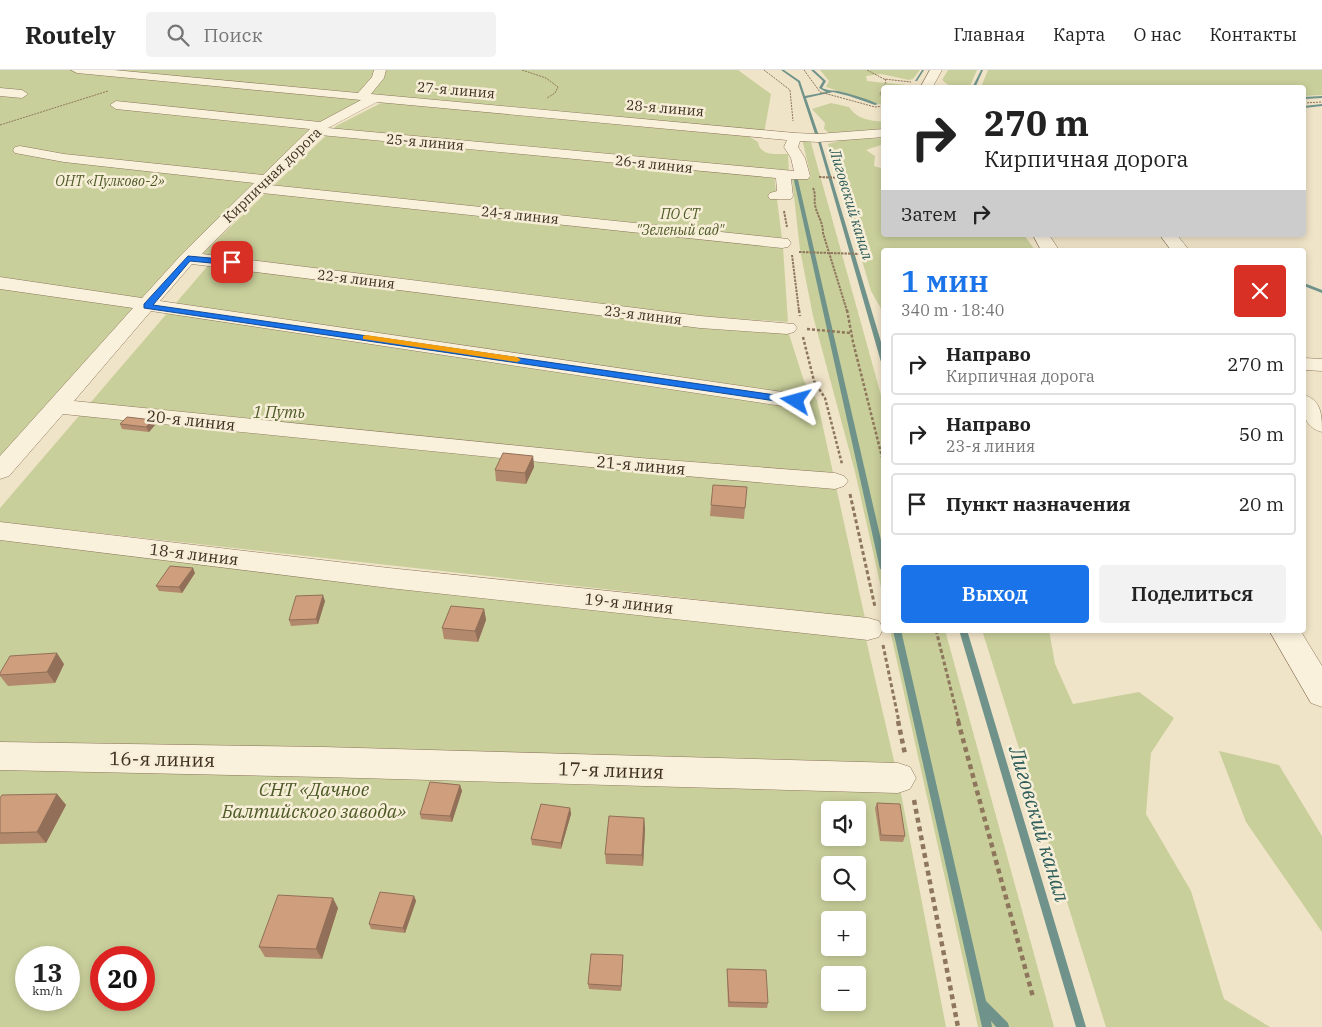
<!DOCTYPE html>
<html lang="ru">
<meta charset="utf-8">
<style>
:root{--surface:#fff;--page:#f2f2f2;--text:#222;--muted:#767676;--line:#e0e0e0;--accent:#1a73e8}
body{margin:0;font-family:"IBM Plex Serif",serif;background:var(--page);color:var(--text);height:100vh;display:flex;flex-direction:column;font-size:19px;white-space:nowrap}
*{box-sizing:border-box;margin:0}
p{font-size:16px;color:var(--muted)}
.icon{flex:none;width:28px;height:28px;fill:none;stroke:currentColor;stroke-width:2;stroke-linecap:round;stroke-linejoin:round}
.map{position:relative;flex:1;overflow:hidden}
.details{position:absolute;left:881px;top:178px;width:425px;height:385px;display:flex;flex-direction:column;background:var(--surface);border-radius:5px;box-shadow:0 2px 8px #0003}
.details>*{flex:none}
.top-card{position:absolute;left:881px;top:15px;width:425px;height:152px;border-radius:5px;box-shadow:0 2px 8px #0003;background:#fff;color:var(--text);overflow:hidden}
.tools{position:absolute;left:821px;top:731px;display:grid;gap:10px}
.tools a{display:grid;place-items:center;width:45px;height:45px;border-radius:5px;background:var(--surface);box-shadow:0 2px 8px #0003;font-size:25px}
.speed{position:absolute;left:15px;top:876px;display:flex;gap:10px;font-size:25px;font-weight:700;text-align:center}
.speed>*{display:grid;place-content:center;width:65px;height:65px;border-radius:50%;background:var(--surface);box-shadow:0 2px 8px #0003;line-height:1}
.speed small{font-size:12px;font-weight:400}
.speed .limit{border:8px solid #d22;background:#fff;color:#111}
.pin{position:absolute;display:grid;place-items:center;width:42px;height:42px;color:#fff;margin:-21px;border-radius:10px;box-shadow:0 2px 8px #0006}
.me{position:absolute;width:55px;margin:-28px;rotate:278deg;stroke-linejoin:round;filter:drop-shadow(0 0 4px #0008)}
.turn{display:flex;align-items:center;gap:18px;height:105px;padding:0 20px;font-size:22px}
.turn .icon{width:65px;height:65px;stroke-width:2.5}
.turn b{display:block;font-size:35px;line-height:42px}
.then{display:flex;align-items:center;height:48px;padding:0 20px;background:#0003;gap:10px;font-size:19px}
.round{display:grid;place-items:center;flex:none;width:52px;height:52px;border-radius:5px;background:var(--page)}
.summary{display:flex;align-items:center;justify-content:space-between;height:85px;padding:0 20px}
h1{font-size:30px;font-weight:600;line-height:38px;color:var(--accent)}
.cta{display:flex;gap:10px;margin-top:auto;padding:10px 20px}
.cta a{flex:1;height:58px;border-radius:5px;background:var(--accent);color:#fff;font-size:20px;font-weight:600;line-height:58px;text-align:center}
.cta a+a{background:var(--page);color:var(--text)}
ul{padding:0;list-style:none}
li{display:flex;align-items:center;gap:15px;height:62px;margin:0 10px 8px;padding:0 10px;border:2px solid var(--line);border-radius:5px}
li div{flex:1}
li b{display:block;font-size:19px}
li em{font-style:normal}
header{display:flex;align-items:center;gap:30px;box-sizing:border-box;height:70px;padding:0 25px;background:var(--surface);border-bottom:1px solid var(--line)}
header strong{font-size:24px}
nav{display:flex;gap:28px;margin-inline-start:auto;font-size:18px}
.search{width:350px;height:45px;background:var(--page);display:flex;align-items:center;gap:12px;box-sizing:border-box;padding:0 18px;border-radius:5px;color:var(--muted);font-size:19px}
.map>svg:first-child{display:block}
.green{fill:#c9cf9b;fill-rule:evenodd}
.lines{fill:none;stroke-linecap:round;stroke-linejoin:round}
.stream{fill:#6f938a;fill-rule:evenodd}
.minor-casing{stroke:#8d765c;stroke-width:1}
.path-far4{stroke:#8d765c;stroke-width:1;stroke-dasharray:2 1;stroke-linecap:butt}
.path-far3{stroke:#8d765c;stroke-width:2;stroke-dasharray:2.5 1;stroke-linecap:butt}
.path-far2{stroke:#8d765c;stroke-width:2.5;stroke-dasharray:3 2;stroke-linecap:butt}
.path-far1{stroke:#8d765c;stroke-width:3;stroke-dasharray:4 2.5;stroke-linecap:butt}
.path{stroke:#8d765c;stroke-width:4.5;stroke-dasharray:5 4;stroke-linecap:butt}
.minor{fill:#faf1dc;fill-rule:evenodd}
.wall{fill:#b2896c}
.shaded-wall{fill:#916f58}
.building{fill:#cf9f7d;stroke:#916f58}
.route{fill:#1a73e8;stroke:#114b97}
.slow{fill:#f59e0b}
.labels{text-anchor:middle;stroke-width:5;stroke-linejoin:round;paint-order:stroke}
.far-street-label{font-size:14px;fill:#3d2e20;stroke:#f7eed8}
.far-park-label{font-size:14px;font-style:italic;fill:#4d5a26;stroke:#f7eed8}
.far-water-label{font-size:15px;font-style:italic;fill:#2f5d5a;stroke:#f7eed8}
.park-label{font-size:16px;font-style:italic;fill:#4d5a26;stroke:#f7eed8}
.street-label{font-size:16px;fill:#3d2e20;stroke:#f7eed8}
.near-street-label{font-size:19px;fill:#3d2e20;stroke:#f7eed8}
.near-park-label{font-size:19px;font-style:italic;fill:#4d5a26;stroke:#f7eed8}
.near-water-label{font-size:21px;font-style:italic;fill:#2f5d5a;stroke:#f7eed8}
</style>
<header>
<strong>Routely</strong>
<div class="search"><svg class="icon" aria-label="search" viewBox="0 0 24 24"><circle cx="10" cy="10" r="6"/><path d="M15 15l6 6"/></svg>Поиск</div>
<nav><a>Главная</a><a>Карта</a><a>О нас</a><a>Контакты</a></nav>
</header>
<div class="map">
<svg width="1322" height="957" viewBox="0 0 1322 957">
<rect width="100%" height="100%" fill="#f0e4c8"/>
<path class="green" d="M0,0H738L771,24L764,64L377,27L322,56L281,97L0,401Z
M820,0H920L913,9L909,10L881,4L866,6L867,11L907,15L905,17L884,18L882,35L826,17L829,11Z
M948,0H977L969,18L951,17L942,10Z
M988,0H1322V25L1304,26V18L981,17Z
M383,32L750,67L758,72C760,86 776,84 788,84L789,103L774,105L783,177L788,252L698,246L207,186L203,183L336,56Z
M831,33L849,37C858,50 869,50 884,52V59L829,63L824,59L825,53L812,39Z
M884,68V74L866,80L875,86L874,96L884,99V165H1024L1035,180H884L883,242L871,221L828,74L846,69Z
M802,69H810L884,336V531L855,402L813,246L800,180L792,109L811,107Z
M211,192L788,261L804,311L817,330L865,548L0,452V438Z
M0,466L865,565L898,708L946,957H0ZM830,740H858V768H830ZM830,795H858V822H830ZM830,850H858V878H830ZM26,888H69V930H26ZM101,888H144V930H101ZM830,905H858V932H830Z
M890,560H945L1054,957H978Z
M982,560H1049L1055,594L1073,634L1139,622L1174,648L1151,683L1146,744L1191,821L1224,929L1270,957H1106Z
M1219,681L1279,695L1322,766V862L1246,752Z"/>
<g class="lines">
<path class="stream" d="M781,0H784L800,11L805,26L826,22L819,18L823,11L811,0H814L826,11L822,18C829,21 831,20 838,21C851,24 865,28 878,34L875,35L849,26L833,22L806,28L819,66L816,67L798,12Z
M922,0H924L917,11H915Z
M981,0H983L975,18H972Z
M1322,26V28L1304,29V27Z
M1322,34V36L1304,38V36Z
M817,68L820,69L884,282V294L881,292Z
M796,109L798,110L884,483V501L880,499L794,110Z
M1304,213L1322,220V223L1304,216Z
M893,560H901L986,931L1008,953L1009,957H996L991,951L992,957H982Z
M959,560H967L1086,957H1076Z"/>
<defs>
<path id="minor" d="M71,0H114L358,23L372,7L374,0H386L384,8L371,24L795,63L818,64L884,59V67L818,72L800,71L798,77L805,88L810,106L808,109H791L793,126L791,129H770L768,126L770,123L777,121L776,108L320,65L270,115L788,169L791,173L788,177L782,178L262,123L202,184L700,246L794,254L797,258L794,262L787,264L700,258L192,194L160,231L796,324L804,326L807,331L804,336L796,338L151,241L74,331L640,388L835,403L844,406L848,411L844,416L835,419L640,402L63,344L9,406L0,409V386L133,238L0,219V207L142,228L182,184L254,113L64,92L15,83L13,80L15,77L20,76L64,84L263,105L310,59L116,39L110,35L116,31L320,52L361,30L77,3ZM377,32L787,70L784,77L791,88L794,101L328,58Z
M930,0H942L932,18H920Z
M0,18L22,20L28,24L22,28L0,26Z
M1033,165H1049L1059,180H1041Z
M1160,165H1177L1189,180H1171Z
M1304,288L1322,289V301L1304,300Z
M1304,325C1322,330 1322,346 1322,362C1303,357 1303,342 1304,325Z
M0,452L389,498L868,548L879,551L883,559L879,567L868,570L389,518L0,470Z
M1269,560H1300L1322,596V637L1311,633Z
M0,672L323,677L898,693L910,697L916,708L910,719L898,723L323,707L0,700Z"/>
</defs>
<use href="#minor" class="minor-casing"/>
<path class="path-far4" d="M522,0L546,8L558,17L555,23L547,28
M764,0L790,20L793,51
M804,0L820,22L875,37L884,36
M867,0L884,9L911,12
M884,29L880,24L886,12L885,9
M1304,33L1322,32
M0,55L108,21"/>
<path class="path-far3" d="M819,107L842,108
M813,118C816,124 814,129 815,135C817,145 823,152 823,163L847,241
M784,141L787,157
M799,182L861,184
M792,185L799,241"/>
<path class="path-far2" d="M799,240L800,246
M847,240L853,272L884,395
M807,259L851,263
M803,267L814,311L825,328L842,394"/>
<path class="path-far1" d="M850,424L875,537
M936,560L959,652
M883,575L899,652"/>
<path class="path" d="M898,651L905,684
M958,651L1033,927
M914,730L958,957"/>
<use href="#minor" class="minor"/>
</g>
<path class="wall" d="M120,354L155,355L149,362L122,359Z
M533,386L534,397L526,414L496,411L495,400Z
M747,417L744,449L710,446L711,435Z
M195,503L182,523L159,521L156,516Z
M325,531L318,554L291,556L289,550Z
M484,539L486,550L478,572L444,569L442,558Z
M64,594L55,613L8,616L0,606V603Z
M460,715L462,721L452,752L421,749L420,744Z
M57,724L66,735L46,773L0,774V728Z
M877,733L905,766L903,772L880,771L875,738Z
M570,738L571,744L561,779L532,775L531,769Z
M644,748L645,759L643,796L606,794L605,784Z
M414,826L416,831L405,863L371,859L369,854Z
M338,838L322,889L265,887L259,877Z
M623,890L621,921L589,919L588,914Z
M727,899L768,933L767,938L728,937L727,904Z"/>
<path class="shaded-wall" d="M153,350L155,355L149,362L146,357Z
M533,386L534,397L526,414L525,403Z
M193,498L195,503L182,523L179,517Z
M323,525L325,531L318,554L316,549Z
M484,539L486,550L478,572L475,561Z
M57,583L64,594L55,613L47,602Z
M460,715L462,721L452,752L450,746Z
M57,724L66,735L46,773L37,762Z
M570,738L571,744L561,779V773Z
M644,748L645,759L643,796L642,785Z
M414,826L416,831L405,863L403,858Z
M333,828L338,838L322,889L316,879Z
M623,885V890L621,921V916Z"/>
<path class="building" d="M127,347L153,350L146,357L120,354Z
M503,383L533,386L525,403L495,400Z
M713,415L747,417L745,438L711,435Z
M170,496L193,498L179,517L156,516Z
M323,525L316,549L289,550L296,526Z
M451,536L484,539L475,561L442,558Z
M57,583L47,602L0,605V603L10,586Z
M430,712L460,715L450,746L420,744Z
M57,724L37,762L0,763V728L2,725Z
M877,733L900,734L905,766L881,765Z
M541,734L570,738L561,773L531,769Z
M609,746L644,748L642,785L605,784Z
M380,822L414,826L403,858L369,854Z
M278,825L333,828L316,879L259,877Z
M591,884L623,885L621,916L588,914Z
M727,899L766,900L768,933L729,932Z"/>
<path class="route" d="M188,186L232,190L235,192L232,195L190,191L153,235L796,328L800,331L796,334L144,238V234Z"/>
<path class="slow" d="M366,265L517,287L521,290L517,292L363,269V266Z"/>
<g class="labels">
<g class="far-street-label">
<text transform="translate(456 20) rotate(5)" y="5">27-я линия</text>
<text transform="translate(665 38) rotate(5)" y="5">28-я линия</text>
<text transform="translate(425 72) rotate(5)" y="5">25-я линия</text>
<text transform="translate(654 94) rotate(6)" y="5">26-я линия</text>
<text transform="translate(272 105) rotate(-44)" y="5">Кирпичная дорога</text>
<text transform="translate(520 145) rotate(6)" y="5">24-я линия</text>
<text transform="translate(356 209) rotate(7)" y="5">22-я линия</text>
<text transform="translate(643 245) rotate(7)" y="5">23-я линия</text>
</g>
<g class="far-park-label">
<text x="110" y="116">ОНТ «Пулково-2»</text>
<text x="680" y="149">ПО СТ<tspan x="680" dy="16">"Зеленый сад"</tspan></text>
</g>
<g class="far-water-label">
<text transform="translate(851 134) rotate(73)" y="5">Лиговский канал</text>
</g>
<g class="park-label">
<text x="279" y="348">1 Путь</text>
</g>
<g class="street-label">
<text transform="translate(191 350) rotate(6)" y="6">20-я линия</text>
<text transform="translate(641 395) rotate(5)" y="6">21-я линия</text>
<text transform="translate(194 484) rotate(7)" y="6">18-я линия</text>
<text transform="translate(629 533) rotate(6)" y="6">19-я линия</text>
</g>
<g class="near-street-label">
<text transform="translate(162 689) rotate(1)" y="7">16-я линия</text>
<text transform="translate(611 700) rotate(2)" y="7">17-я линия</text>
</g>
<g class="near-park-label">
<text x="314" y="726">СНТ «Дачное<tspan x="314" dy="22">Балтийского завода»</tspan></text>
</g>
<g class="near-water-label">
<text transform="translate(1039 754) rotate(73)" y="7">Лиговский канал</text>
</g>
</g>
</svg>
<div class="tools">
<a><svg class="icon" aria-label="sound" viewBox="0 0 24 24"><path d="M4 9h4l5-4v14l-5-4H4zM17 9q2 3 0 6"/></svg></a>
<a><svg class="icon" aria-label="search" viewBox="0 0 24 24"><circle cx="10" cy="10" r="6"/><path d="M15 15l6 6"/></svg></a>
<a>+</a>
<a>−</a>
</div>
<div class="speed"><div>13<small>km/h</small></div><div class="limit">20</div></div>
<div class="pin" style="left:232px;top:192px;background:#d93025"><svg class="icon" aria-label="arrive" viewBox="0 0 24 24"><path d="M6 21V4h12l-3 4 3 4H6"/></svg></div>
<svg class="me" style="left:796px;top:331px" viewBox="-20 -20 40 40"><path d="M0-17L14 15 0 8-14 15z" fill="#1a73e8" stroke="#fff" stroke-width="4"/></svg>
<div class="top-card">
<div class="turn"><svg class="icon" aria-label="right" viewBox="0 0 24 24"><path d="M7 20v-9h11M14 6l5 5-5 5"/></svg><div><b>270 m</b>Кирпичная дорога</div></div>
<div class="then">Затем<svg class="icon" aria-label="right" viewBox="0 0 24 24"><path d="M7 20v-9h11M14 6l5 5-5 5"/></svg></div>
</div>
<section class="details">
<div class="summary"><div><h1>1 мин</h1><p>340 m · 18:40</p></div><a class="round" style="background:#d93025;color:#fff"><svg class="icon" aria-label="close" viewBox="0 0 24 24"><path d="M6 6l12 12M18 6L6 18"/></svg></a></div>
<ul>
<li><svg class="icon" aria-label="right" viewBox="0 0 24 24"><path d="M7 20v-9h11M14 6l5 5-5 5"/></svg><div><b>Направо</b><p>Кирпичная дорога</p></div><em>270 m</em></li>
<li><svg class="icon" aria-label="right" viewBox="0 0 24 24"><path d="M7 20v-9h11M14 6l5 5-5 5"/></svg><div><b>Направо</b><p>23-я линия</p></div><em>50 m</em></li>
<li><svg class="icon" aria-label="arrive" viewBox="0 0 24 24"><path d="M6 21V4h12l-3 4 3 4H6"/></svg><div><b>Пункт назначения</b></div><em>20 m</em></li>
</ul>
<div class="cta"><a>Выход</a><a>Поделиться</a></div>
</section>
</div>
